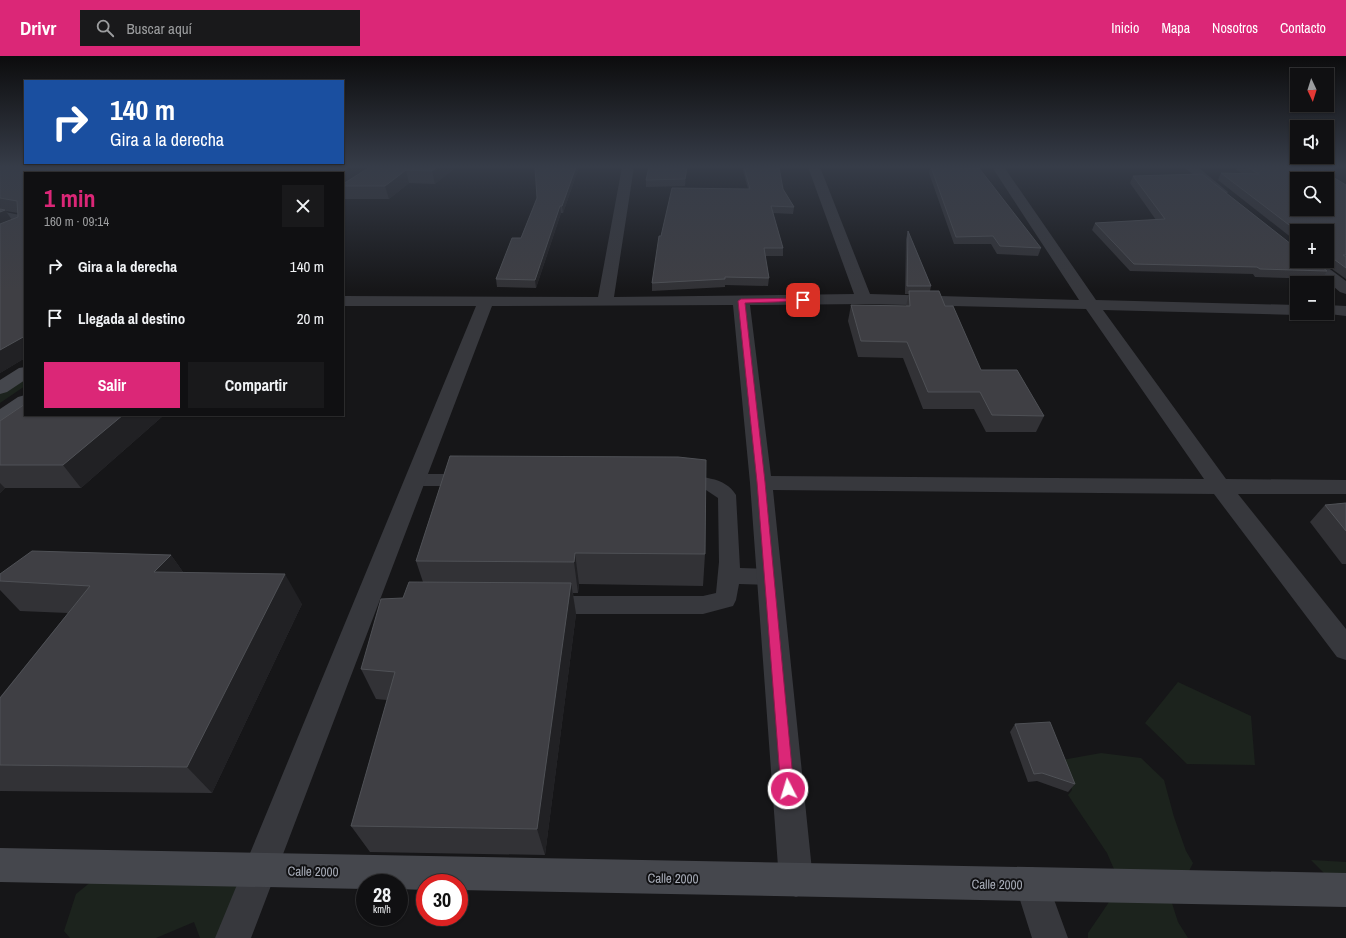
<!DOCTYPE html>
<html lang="es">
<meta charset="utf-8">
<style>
:root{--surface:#101012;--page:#19191b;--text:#f1f3f6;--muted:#9c9d9f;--line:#303032;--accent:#db2777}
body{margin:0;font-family:"Archivo Narrow",sans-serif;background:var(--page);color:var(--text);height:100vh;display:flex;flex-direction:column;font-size:15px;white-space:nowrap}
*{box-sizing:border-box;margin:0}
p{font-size:13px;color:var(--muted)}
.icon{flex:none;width:22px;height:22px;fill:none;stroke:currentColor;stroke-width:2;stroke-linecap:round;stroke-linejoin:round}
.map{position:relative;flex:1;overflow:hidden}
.side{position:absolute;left:24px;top:116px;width:320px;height:244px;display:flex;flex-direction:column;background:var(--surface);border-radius:0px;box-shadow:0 1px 3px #0004,0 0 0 1px var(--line)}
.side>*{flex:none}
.hud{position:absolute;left:24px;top:24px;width:320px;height:84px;border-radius:0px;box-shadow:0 1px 3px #0004,0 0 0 1px var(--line);background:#1a4fa0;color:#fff;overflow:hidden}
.needle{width:26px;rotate:176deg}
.controls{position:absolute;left:1290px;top:12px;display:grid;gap:8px}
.controls a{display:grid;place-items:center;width:44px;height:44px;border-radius:0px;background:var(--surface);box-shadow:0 1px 3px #0004,0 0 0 1px var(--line);font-size:20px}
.speed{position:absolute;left:356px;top:818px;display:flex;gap:8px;font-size:20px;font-weight:700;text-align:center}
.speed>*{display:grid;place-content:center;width:52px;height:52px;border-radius:50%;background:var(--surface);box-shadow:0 1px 3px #0004,0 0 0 1px var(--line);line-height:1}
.speed small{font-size:10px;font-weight:400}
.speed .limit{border:6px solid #d22;background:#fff;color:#111}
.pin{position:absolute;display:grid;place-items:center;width:34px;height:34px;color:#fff;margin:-17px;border-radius:8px;box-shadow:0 2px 6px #0006}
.me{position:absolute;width:44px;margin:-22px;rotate:355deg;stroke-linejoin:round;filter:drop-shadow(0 0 3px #0008)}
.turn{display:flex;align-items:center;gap:14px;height:84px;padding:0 20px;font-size:18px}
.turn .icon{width:52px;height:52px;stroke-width:2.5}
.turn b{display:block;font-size:28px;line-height:34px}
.round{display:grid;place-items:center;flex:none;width:42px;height:42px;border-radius:0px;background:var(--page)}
.overview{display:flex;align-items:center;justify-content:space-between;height:68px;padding:0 20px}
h1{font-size:24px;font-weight:700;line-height:30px;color:var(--accent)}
.primary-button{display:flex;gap:8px;margin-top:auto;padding:8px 20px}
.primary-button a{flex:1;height:46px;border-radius:0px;background:var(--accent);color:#fff;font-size:16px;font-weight:700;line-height:46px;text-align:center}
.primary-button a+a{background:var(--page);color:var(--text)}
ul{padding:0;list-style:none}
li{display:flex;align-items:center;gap:12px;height:52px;padding:0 20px}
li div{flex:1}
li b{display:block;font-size:15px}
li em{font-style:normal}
header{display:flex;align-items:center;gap:24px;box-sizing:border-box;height:56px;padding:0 20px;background:var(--accent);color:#fff}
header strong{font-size:19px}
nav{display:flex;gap:22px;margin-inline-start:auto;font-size:14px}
.search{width:280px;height:36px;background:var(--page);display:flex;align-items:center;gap:10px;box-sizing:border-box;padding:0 14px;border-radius:0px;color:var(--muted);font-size:15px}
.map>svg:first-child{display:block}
.green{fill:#1c231d}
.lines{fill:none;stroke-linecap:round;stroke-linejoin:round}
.lane{fill:#37383d;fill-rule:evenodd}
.street{fill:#37383d;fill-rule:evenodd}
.secondary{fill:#45474d;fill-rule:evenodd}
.wall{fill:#323236;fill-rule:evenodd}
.shaded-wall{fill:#212124}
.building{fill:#3f3f44;stroke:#4f5156;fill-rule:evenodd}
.route{fill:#db2777;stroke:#8e194d}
.labels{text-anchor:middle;stroke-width:4;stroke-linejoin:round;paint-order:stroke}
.near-street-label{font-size:13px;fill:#a8adb8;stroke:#111113}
</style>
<header>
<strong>Drivr</strong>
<div class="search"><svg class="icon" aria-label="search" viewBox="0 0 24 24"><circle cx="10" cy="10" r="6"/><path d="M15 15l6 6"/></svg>Buscar aquí</div>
<nav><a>Inicio</a><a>Mapa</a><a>Nosotros</a><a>Contacto</a></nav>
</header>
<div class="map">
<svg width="1346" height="882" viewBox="0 0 1346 882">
<rect width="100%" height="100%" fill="#161618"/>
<path class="green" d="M25,322V330L0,347V334Z
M1178,626L1251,660L1255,709L1187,708L1145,667Z
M1101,697L1141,702L1164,724L1174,761L1186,795L1193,807L1180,833L1170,841L1178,866L1188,882H1088V877L1107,849L1120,827L1107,797L1068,739L1072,734L1062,704Z
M1311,804L1346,806V839Z
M244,815L225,882H200L194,866L156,882H70L64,875L76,838L103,816Z"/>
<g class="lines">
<path class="lane" d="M415,418H468L475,420L477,424L475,428L468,430H415L408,428L406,424L408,420Z
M679,419C699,421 725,420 736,439L740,512L769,513L776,515L780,521L776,527L769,529L739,528L736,544L733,550L703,558H550L542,555L539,549L542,543L550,540H703L716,537L719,506L718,442L706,434L672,429L670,425L672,421Z"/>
<path class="street" d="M622,111H634L614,241L854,238L808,111H820L870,238L1079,244L992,111H1004L1096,244L1297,249V257H1303L1297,259L1103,254L1226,423L1346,424V438H1238L1346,573V604L1337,601L1214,438L773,434L813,824L808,836L796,841L784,836L779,824L750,427L733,249L492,250L251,882H215L476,250H343V240L598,241ZM864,248L1086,253L1204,423L771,420L750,249Z
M1184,111H1198L1228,136L1226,139H1218Z
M0,155L25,160V168L0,163Z
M1303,205H1319L1346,225V238L1340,236Z
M1327,249L1346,250V260L1321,257H1327Z
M1032,811L1044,816L1068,882H1032L1015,828L1020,816Z"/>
<path class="secondary" d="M25,311V324L7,336L0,338V324L19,312Z
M25,339V354L7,366L0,368V353L18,341Z
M0,792L1346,817V851L459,834V827H425V834L399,833V827H365V833L0,826Z"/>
</g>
<path class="wall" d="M0,111H456L435,128L409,127L389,143H343V117H25V302L0,317ZM6,155L18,157V161L11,163Z
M579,111L563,157H561L536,232L497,231L496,223L521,182Z
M687,111L685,130L646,131V124Z
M742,111H779L783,133L794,151L793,158L773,157L783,192V200H765L769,222L768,230L725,229V231L652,235V227L661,180L748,133Z
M930,111H966L1041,192L1038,200L997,198L991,188H954L929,117Z
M1232,111H1297L1304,115L1346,129V223L1321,205H1327V175H1297V186L1218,124L1221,117L1243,118Z
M1133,120L1296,192L1327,215L1322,223L1255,221L1253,218L1130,215L1092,174L1095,167L1156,164L1130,127Z
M908,175L931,230L930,235L945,250L981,314L1044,360L1036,376H986L974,353H923L903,302L858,301L848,265L851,249L906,250L909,238H905L906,183Z
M25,359H164L81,432H5L0,437V365Z
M450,400L705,498L703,530L579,528L578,537H573L576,558L545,799L370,796L351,770L387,644L376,643L361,613L403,542L423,526L416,505Z
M1346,447V508H1342L1310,466L1325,449Z
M171,499L183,516L302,548L212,737L0,735V641L68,557L20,555L0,534V518Z
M1015,668L1075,728L1068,736L1037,725L1028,726L1010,676Z"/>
<path class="shaded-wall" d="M349,111H373L343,130V117H340Z
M437,111H456L435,128L432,115Z
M576,111H579L563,157L562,150Z
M687,111L685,130V123Z
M406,114L409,127L389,143L385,130Z
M560,150L561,157L536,232L535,224Z
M5,154L14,167L0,173V156Z
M25,280V302L0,317V294Z
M123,359H164L81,432L63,409Z
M0,427L5,432L0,437Z
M575,497L579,528L578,537L574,506Z
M171,499L192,529L154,516Z
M285,518L302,548L212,737L187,711Z
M571,527L576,558L545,799L537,773Z"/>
<path class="building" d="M0,111H349L340,117H25V280L0,294V168L18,161L17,145L0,142Z
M370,111H437L432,115L406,114L385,130H343V128Z
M535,111H576L562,150H560L535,224L496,223L512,182H521L537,142Z
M649,111H687L685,123L646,124Z
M744,111H779L783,133L794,151L771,150L783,192H764L769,222L725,221V223L652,227L659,180H661L672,132L750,133Z
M931,111L979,112L1041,192L1000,190L993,180L956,181Z
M1247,111H1297L1304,115H1323L1346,129V199H1343L1346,201V212L1327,198V175H1297L1221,117L1259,118ZM1297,123H1327V153H1297Z
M1202,118L1296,192H1297V205H1315L1327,215L1260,213L1257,211L1134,208L1095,167L1165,163L1133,120Z
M0,153L5,154L0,156Z
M908,175L931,230H907Z
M909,235H939L945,250H953L981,314H1017L1044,360L992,359L980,336H928L907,286L861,285L851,249L910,250Z
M25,348V359H123L63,409H0V365Z
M450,400L678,401L706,404L705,498L575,497L574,506L416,505Z
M1346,447V475L1325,449Z
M32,495L171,499L154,516L285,518L187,711L0,709V642L90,530L0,525V518Z
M409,526L571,527L537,773L351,770L395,616L361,613L381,543L403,542Z
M1050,666L1075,728L1042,717L1034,718L1015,668Z"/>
<linearGradient id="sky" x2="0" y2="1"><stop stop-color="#0c0c0d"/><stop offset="0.47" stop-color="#363c48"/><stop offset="1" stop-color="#363c48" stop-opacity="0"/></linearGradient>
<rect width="1346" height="235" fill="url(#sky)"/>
<path class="route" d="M803,242H805V245L745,247L765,426L794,733L792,737L788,739L783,737L781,733L757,426L738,245L741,243Z"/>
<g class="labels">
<g class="near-street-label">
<text transform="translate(313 815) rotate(1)" y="5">Calle 2000</text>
<text transform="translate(673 822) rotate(1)" y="5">Calle 2000</text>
<text transform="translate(997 828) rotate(1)" y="5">Calle 2000</text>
</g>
</g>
</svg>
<div class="controls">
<a><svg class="needle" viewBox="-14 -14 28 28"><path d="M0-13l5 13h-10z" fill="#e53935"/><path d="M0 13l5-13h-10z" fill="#9c9d9f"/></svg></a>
<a><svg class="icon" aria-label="sound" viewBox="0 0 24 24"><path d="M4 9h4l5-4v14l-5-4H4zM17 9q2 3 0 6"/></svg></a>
<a><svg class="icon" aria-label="search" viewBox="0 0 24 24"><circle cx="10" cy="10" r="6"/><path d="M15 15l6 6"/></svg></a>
<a>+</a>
<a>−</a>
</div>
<div class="speed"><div>28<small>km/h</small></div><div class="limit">30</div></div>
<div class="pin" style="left:803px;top:244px;background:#d93025"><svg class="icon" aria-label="arrive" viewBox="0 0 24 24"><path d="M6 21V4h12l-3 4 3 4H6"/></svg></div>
<svg class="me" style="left:788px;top:733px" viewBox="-20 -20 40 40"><circle r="17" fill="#db2777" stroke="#fff" stroke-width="3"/><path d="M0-11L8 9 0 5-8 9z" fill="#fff"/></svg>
<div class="hud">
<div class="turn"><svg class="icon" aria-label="right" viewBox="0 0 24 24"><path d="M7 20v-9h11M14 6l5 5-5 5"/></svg><div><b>140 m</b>Gira a la derecha</div></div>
</div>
<section class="side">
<div class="overview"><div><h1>1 min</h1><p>160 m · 09:14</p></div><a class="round"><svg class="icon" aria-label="close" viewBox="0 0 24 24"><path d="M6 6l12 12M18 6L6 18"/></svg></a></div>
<ul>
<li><svg class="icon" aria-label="right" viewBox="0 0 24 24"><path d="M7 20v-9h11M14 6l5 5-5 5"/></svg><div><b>Gira a la derecha</b></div><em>140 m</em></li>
<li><svg class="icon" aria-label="arrive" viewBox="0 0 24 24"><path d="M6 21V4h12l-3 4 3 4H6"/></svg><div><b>Llegada al destino</b></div><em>20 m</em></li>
</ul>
<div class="primary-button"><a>Salir</a><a>Compartir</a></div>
</section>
</div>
